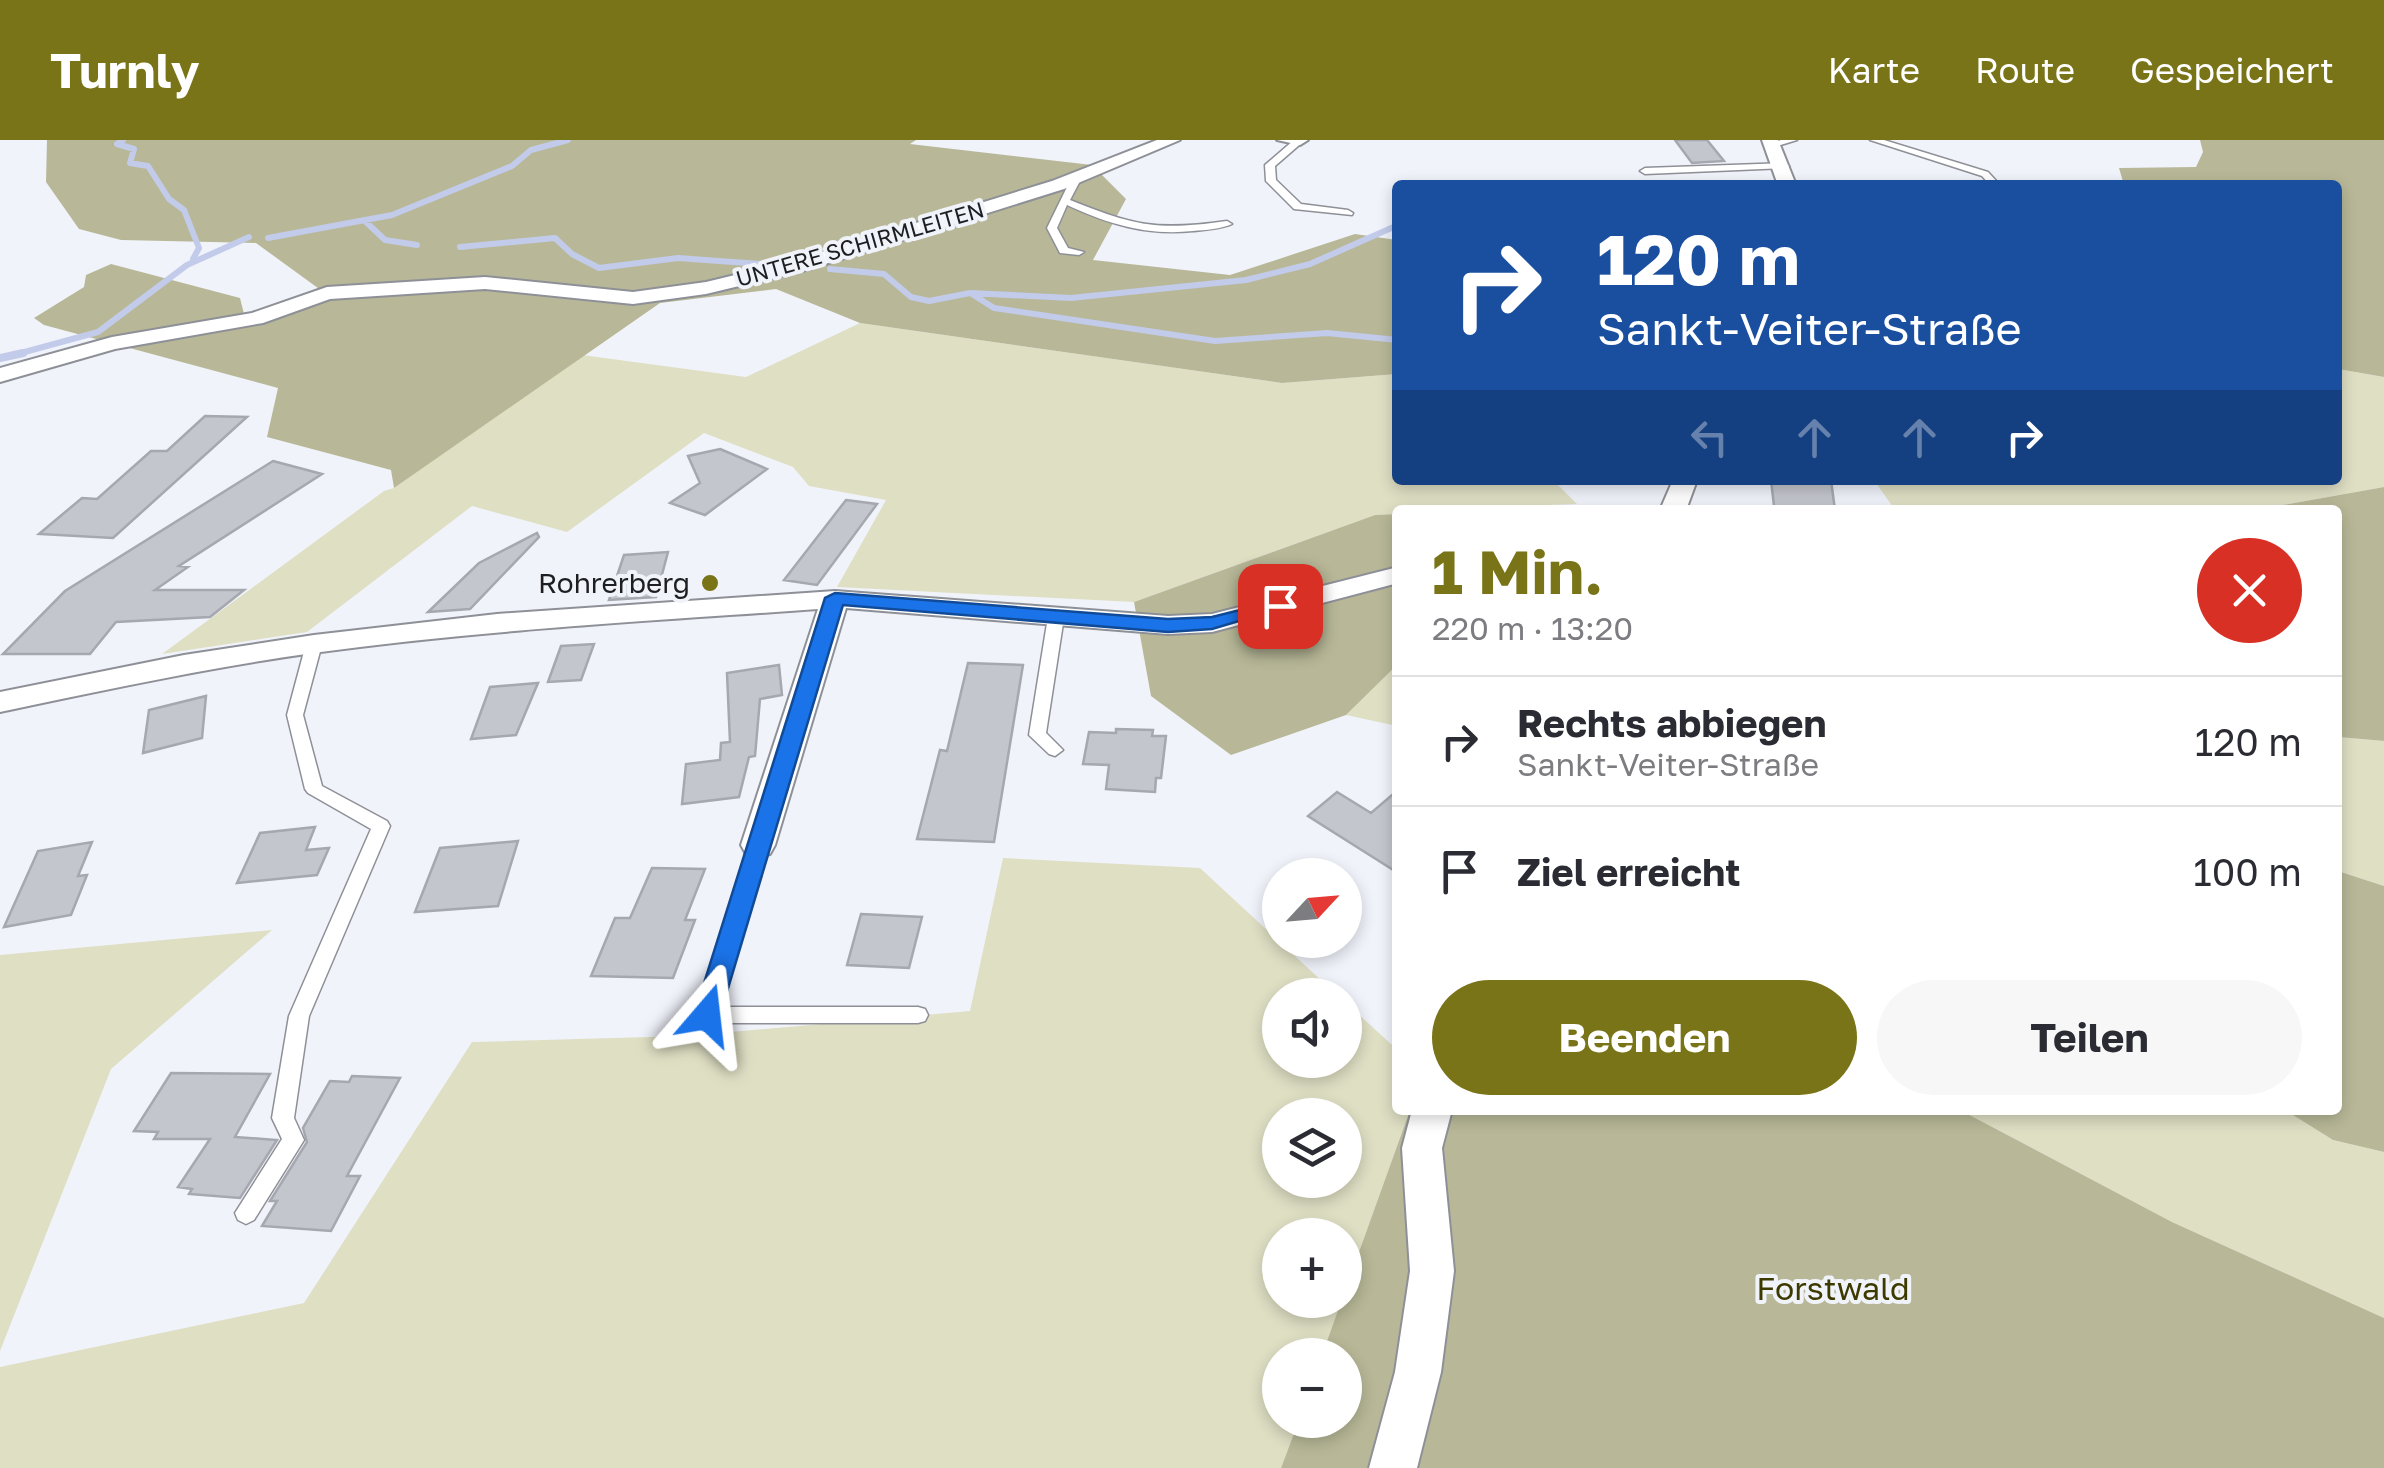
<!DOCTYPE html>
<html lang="de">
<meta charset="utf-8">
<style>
:root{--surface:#fff;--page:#f7f7f7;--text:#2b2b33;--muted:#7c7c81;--line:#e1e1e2;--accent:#797417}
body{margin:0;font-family:"Golos Text",sans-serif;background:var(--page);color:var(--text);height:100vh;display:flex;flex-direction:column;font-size:38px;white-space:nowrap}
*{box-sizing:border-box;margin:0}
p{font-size:32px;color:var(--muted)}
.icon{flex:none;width:55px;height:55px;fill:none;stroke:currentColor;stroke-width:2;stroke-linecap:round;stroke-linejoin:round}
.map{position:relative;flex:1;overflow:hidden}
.side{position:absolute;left:1392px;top:365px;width:950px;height:610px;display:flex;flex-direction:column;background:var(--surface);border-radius:10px;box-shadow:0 5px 15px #0003}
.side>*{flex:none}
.guide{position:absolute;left:1392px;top:40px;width:950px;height:305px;border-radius:10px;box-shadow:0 5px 15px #0003;background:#1a4fa0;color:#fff;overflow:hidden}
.needle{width:65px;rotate:64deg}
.tools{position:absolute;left:1262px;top:718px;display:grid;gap:20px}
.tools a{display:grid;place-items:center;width:100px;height:100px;border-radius:50%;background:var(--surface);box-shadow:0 5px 15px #0003;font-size:50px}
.pin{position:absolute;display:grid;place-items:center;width:85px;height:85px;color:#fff;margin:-42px;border-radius:20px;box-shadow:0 5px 15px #0006}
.me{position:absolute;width:110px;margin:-55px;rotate:17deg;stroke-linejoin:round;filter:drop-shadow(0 0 8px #0008)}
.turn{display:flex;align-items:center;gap:35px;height:210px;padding:0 40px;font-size:45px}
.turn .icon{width:130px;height:130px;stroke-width:2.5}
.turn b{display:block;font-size:70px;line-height:85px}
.lanes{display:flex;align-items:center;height:95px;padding:0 40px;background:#0003;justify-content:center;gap:50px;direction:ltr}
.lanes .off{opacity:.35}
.round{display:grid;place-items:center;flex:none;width:105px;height:105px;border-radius:52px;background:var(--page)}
.headline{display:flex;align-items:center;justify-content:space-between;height:170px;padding:0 40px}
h1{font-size:60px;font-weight:700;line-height:75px;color:var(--accent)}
.cta{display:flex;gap:20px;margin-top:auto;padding:20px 40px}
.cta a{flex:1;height:115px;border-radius:60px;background:var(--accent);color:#fff;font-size:40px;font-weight:700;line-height:115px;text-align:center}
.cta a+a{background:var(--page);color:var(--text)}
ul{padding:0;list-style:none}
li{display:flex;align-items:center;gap:30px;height:130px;padding:0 40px;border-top:2px solid var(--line)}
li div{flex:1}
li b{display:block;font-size:38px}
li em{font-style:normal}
header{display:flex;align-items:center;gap:60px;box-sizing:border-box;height:140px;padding:0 50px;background:var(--accent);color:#fff}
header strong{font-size:48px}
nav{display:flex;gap:55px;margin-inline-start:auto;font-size:35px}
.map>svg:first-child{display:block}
.green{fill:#dfdfc4;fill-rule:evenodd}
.forest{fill:#b8b898}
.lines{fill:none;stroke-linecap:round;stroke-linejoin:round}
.stream-far1{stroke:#c2cbe9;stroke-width:6}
.stream{stroke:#c2cbe9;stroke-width:8}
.building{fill:#c4c6cd;stroke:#a5a8af;stroke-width:2.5}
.lane-casing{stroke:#8e9097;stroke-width:3}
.street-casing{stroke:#8e9097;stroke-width:4}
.lane{fill:#fff;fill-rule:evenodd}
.street{fill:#fff;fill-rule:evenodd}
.route{fill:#1a73e8;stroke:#114b97;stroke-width:2.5}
.poi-dot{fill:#797417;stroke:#f1f3fb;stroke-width:4}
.labels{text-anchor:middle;stroke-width:8;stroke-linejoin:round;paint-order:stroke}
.far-street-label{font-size:22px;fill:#1d1e21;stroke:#f1f3fb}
.poi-label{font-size:28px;fill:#1d1e21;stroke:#f1f3fb;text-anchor:end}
.near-park-label{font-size:32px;fill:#3d3a00;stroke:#f1f3fb}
</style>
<header>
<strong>Turnly</strong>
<nav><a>Karte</a><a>Route</a><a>Gespeichert</a></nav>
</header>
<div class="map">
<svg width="2384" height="1328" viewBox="0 0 2384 1328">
<rect width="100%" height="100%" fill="#f1f3fb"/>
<path class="green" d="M860,183L1282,243L1397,234L1398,340H1553L1577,364L1398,370L1397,374L1375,375L1134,462L837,447L886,360L809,346L793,327L704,293L567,392L472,366L307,492L162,514L384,351L394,348L582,215L746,237Z
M2338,229L2384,237V347L2255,370H1895L1874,340H2338Z
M1397,525V586L1346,575Z
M2338,597L2384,601V746L2338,731Z
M1003,718L1200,728L1337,855H1280V920H1345V862L1391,904L1397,905L1398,970H1410L1345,1151V1095H1280V1160H1342L1322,1215H1280V1280H1299L1281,1328H0V1227L304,1163L472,902L685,896L970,871ZM1280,975H1345V1040H1280Z
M272,790L111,929L0,1211V815Z
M1960,970H2285L2333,1000L2384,1012V1178L2172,1082Z"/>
<path class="forest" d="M47,0H916L910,4L1092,25L1126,59L1093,120L1230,135L1355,94L1397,100V234L1282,243L860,183L776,149L660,163L394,348L391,330L267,297L278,248L44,185L34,178L84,147L86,135L111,124L240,158L247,186L322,151L256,103L121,100L79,89L46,42Z
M2200,0H2384V237L2338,229V45H2124L2119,28L2196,27L2203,12Z
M2384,347V601L2338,597V370H2255Z
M1397,374V525L1346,575L1231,615L1151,556L1134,462L1375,375Z
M2338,731L2384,746V1012L2333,1000L2285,970H2338Z
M1410,970H1960L2172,1082L2384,1178V1328H1281L1299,1280H1345V1215H1322Z"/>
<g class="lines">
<path class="stream-far1" d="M123,0L117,4L134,9L130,23L148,26L169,59L184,70L199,108L193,119
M365,81L385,100L417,105
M268,98L392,75L512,26L531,10L568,0
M460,107L555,98L572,114L599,128L678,118L773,125
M830,129L884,134L911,157L929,161L970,153L1071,158L1246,140L1310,124L1398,85
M972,154L994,168L1215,201L1327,193L1398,200
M10,216L98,192L187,125L249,97"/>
<path class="stream" d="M0,218L23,213"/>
</g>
<path class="building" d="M1675,0H1707L1724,21L1692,23Z
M205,276L247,277L113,398L39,394L82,358L97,359L151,311H167Z
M720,309L767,329L705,375L670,363L700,343L688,316Z
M273,321L322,334L179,426L188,427L155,450H244L210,477L116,482L90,514H3L65,451Z
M1771,340H1831L1835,370L1774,366Z
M846,360L877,364L817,445L784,440Z
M537,393L539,397L470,469L428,472L479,423Z
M668,412L656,457L609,460L624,415Z
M594,504L581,540L548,542L561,506Z
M968,523L1023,525L994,702L917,699L940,610L947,611Z
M779,525L782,555L760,559L755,616L749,617L739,657L682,664L686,624L720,620L721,603L730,602L727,533Z
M538,543L516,595L471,599L490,547Z
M206,556L202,598L143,613L149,570Z
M1116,589L1153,590L1152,596H1166L1161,638H1156L1155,652L1106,649L1109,625L1083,624L1089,592L1116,593Z
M1398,650V733L1308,676L1337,652L1371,673Z
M315,687L306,710L329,708L317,735L237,743L260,693Z
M518,701L498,766L415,772L440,708Z
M92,702L78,736L87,735L71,775L4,787L38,711Z
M652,728L705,729L685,780H695L673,838L591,836L615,778H630Z
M861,774L922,777L909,828L847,825Z
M171,933L270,934L235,997L277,1000L240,1058L189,1054L192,1049L178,1047L210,999H154L158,992L134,991Z
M352,936L400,938L347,1036H360L331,1091L262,1086L277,1061H270L307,1002L303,988L330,941L349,942Z"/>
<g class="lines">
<defs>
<path id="lane" d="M1294,0H1305L1275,26L1276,40L1301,64L1348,70L1353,73L1352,75L1294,69L1266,41L1265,25Z
M1781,0H1797L1771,8L1766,5Z
M1870,0H1884L1988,32L2000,45H1990L1982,36Z
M1784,23L1789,26L1787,28L1645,34L1640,31L1645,28Z
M1070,37L1080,41L1070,60C1135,86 1157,91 1227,81L1232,84C1221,89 1206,90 1193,91C1147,96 1108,84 1067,65L1057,88L1068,108L1084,112L1079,115L1060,113L1047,88L1069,43L1065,40Z
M1056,472L1064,477L1046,593L1063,610L1055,616L1049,614L1029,595L1048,477Z
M314,499L322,504L303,575L322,646L387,681L390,686L309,876L294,978L304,1000L254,1080L246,1084L238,1080L235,1073L282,999L272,978L289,876L371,689L308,653L305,649L287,575L306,504Z
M758,698L764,700L767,705L720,867H918L925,869L928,875L925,881L918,883H707L700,881L697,875L749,705L752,700Z"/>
<path id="street" d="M1157,0H1180L1064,49L806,130L706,154L633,164L485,149L330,159L263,183L115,209L0,242V228L112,197L252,173L327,147L485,137L633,152L706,142L793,121L1052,41Z
M1277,0H1308L1300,5Z
M1762,0H1778L1796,45H1778Z
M1673,340H1697L1686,370H1660Z
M1398,427V443L1212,492L1168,494L846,468L775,705L770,714L758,717L746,714L741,705L818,469C649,481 480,490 313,513C207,528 104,550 0,572V552L184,515L314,495L497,474L835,451L1168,476L1212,474Z
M1412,970H1452L1442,1008L1454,1131L1441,1232L1417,1328H1369L1395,1232L1410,1131L1402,1008Z"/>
</defs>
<use href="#lane" class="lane-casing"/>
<use href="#street" class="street-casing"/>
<use href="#lane" class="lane"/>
<use href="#street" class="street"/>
</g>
<path class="route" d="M835,453L1168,479L1212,477L1280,460L1290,466L1212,489L1168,492L843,465L720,875L707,886L694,875L825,458Z"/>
<circle class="poi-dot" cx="710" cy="443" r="10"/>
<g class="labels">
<g class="far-street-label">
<text transform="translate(860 104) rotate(-16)" y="8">UNTERE SCHIRMLEITEN</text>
</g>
<g class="poi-label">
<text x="690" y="453">Rohrerberg</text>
</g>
<g class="near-park-label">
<text x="1833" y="1160">Forstwald</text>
</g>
</g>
</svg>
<div class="tools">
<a><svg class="needle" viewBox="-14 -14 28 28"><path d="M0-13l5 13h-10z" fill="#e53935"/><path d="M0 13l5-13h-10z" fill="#7c7c81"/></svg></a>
<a><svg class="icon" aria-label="sound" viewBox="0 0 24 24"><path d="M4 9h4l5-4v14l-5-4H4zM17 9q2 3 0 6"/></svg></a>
<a><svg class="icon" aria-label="layers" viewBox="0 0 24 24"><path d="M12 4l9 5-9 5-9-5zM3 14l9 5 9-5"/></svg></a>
<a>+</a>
<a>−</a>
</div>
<div class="pin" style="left:1280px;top:466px;background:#d93025"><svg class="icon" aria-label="arrive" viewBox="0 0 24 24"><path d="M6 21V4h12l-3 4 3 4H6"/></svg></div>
<svg class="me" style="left:707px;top:875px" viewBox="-20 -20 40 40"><path d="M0-17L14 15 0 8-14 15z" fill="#1a73e8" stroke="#fff" stroke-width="4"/></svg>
<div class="guide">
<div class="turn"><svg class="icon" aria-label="right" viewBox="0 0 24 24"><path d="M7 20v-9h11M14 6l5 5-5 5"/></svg><div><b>120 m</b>Sankt-Veiter-Straße</div></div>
<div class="lanes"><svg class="icon off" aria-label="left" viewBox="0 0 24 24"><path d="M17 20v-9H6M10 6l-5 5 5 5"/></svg><svg class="icon off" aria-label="ahead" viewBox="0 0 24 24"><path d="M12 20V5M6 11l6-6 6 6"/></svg><svg class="icon off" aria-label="ahead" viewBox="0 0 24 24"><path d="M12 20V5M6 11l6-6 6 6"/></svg><svg class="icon" aria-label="right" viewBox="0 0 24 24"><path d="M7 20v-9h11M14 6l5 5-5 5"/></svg></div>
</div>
<section class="side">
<div class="headline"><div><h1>1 Min.</h1><p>220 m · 13:20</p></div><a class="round" style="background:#d93025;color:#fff"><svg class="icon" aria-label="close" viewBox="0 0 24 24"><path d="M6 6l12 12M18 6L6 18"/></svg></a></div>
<ul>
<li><svg class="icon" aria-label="right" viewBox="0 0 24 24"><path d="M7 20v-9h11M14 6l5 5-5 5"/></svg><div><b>Rechts abbiegen</b><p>Sankt-Veiter-Straße</p></div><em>120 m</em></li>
<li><svg class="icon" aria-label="arrive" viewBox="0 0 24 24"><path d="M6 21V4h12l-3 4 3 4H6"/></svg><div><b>Ziel erreicht</b></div><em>100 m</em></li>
</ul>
<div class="cta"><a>Beenden</a><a>Teilen</a></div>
</section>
</div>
